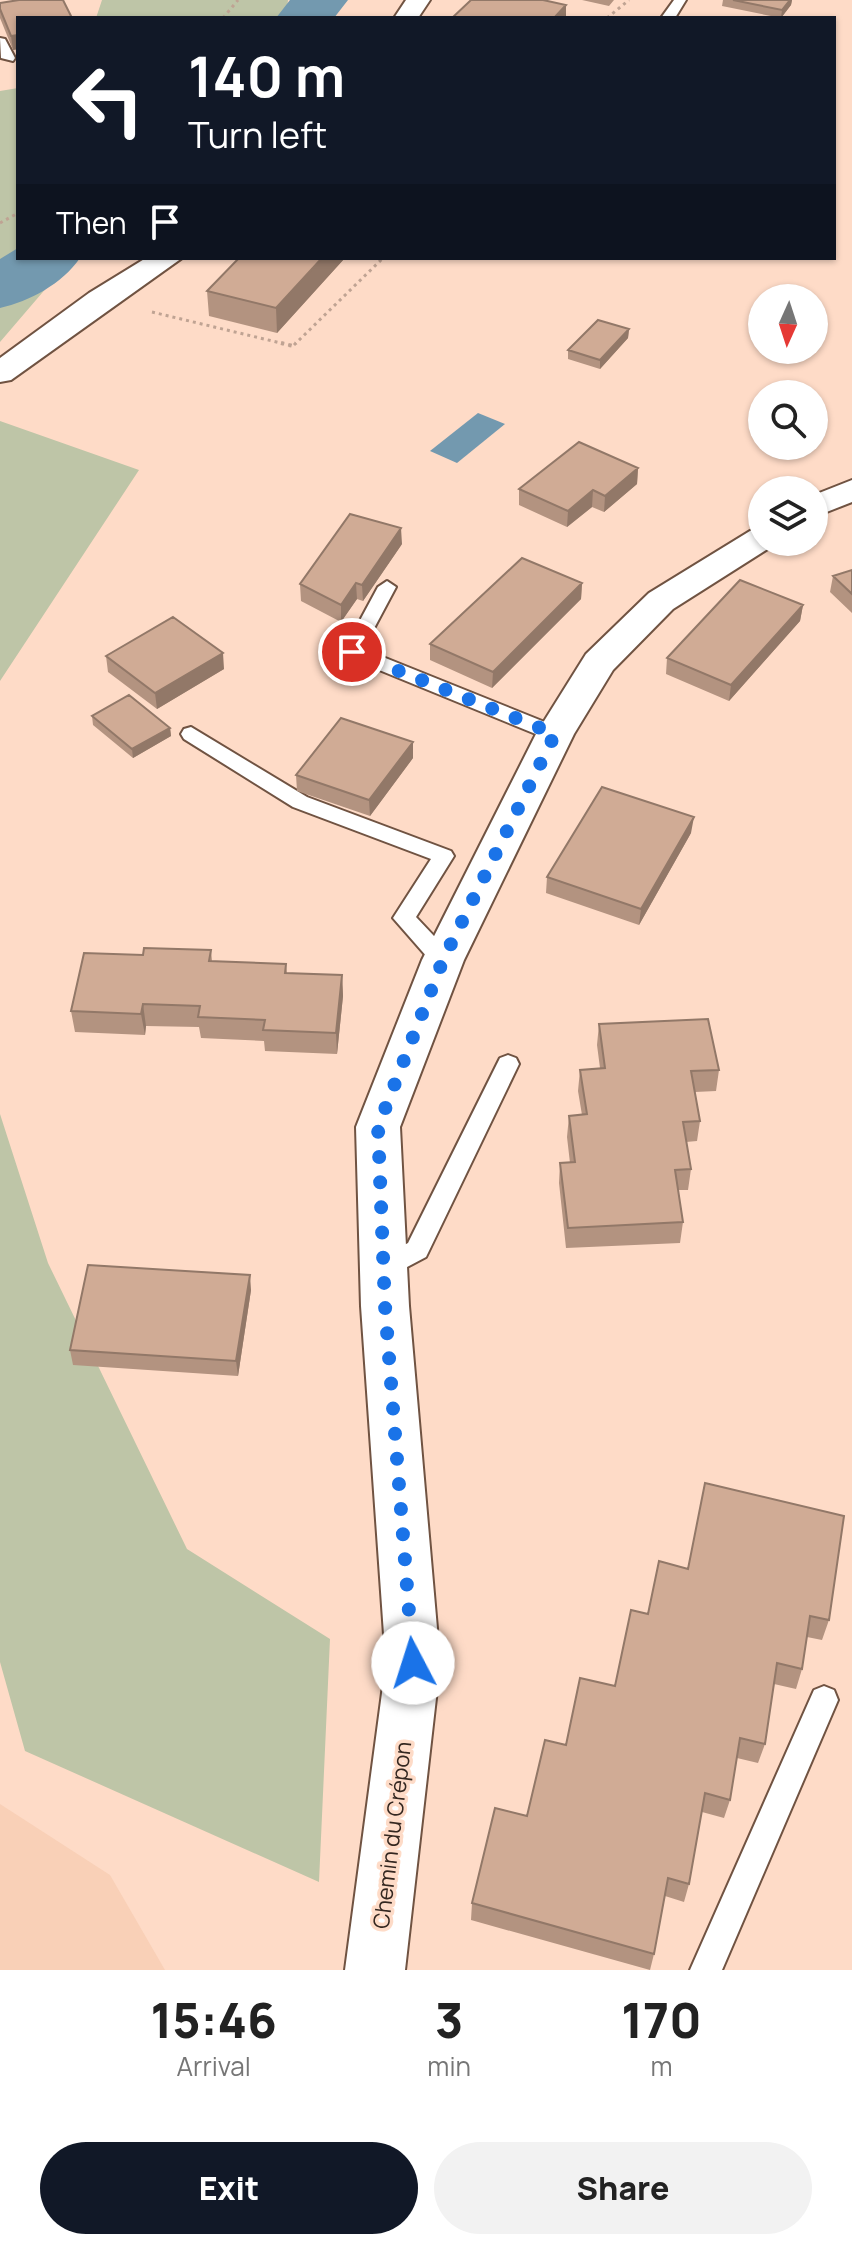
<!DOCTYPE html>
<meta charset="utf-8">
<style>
:root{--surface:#fff;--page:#f2f2f2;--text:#222;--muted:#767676;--accent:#111827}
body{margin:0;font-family:Manrope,sans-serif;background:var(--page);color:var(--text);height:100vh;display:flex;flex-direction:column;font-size:30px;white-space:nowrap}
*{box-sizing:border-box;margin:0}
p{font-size:26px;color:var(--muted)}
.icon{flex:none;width:44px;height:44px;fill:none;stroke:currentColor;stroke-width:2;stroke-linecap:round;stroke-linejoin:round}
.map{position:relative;height:1970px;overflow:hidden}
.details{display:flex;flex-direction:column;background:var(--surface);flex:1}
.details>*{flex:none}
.guide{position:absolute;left:16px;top:16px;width:820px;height:244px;border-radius:0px;box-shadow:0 2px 6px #0004;background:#111827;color:#fff;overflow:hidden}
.needle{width:52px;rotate:183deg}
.tools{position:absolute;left:748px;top:284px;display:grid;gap:16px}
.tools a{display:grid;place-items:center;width:80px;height:80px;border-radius:50%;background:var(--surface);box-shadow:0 2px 6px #0004;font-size:40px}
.pin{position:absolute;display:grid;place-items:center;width:68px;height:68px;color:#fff;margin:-34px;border:4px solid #fff;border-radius:50%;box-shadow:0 2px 8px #0007}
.me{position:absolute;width:88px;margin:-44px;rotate:355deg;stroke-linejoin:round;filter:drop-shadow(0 0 6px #0008)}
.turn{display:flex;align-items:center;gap:28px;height:168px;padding:0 40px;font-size:36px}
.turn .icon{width:104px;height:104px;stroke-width:2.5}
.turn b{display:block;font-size:56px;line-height:68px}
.then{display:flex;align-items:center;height:76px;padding:0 40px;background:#0003;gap:16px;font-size:30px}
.eta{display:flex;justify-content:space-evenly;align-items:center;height:136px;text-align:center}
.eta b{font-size:48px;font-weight:800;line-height:56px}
.primary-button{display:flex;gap:16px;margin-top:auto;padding:16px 40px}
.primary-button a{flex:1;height:92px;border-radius:48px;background:var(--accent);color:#fff;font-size:32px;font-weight:800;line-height:92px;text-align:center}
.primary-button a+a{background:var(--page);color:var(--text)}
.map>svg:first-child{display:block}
.built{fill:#f9d0b7}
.green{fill:#bec5a7}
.water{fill:#7399af}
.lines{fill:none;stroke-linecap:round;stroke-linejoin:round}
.river{fill:#7399af;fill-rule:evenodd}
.lane-casing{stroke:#705342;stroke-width:4}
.street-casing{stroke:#705342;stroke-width:4}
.path-far1{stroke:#bfa393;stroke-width:3;stroke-dasharray:3 4;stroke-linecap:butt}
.path{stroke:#bfa393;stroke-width:4;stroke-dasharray:3 5;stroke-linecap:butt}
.lane{fill:#fff;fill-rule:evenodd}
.street{fill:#fff;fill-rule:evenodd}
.wall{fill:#b39380}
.shaded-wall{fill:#927868}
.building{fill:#d0ab95;stroke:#927868;stroke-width:2}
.route{stroke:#1a73e8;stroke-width:14;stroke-dasharray:0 25.2}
.labels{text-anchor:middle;stroke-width:7;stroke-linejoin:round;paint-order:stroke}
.street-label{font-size:22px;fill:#342720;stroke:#fedbc7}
</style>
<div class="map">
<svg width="852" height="1970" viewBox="0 0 852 1970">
<rect width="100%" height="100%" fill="#fedbc7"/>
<path class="built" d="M0,1804L110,1875L165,1970H0Z"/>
<path class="green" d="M102,0H288L286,18H96Z
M18,88V258H72L0,342V91Z
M0,421L139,470L0,681Z
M0,1114L48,1263L187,1549L330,1639L319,1882L25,1751L0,1662Z"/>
<path class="water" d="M478,413L505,424L457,463L430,451Z"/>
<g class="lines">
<path class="river" d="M290,0H348L334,18H276Z
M18,248V258H80C62,284 30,301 0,308V259Z"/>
<defs>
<path id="lane" d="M674,0H686L675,18H661Z
M0,38L5,39L15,58L13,61L1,58Z
M387,581L396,587L363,649L562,729L565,734L562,739H548L345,656L343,652L378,587Z
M191,727L307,797L451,851L454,856L416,917L451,954L454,960L451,966H435L393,918L431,859L293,807L184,739L181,734L184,729Z
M508,1055L516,1058L519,1064L426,1257L392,1275L383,1278L374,1275L371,1268L374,1261L408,1243L497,1064L500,1058Z
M824,1686L834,1690L838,1700L722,1970H690L814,1690Z"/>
<path id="street" d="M406,0H430L418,18H394Z
M146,258H182L11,380L0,382V358L89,293Z
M852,480V502L814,517V495Z
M762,528V542H776L774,545L673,609L613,670L574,734L464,960L400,1127L409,1306L440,1663L405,1970H345L386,1663L361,1306L356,1127L422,960L536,734L586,654L649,593L750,531Z"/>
</defs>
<use href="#lane" class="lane-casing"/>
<use href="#street" class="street-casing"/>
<path class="path-far1" d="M223,18L238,0
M607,18L629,0
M0,223L18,213
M152,312L289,345
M294,345L383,258"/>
<path class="path" d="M281,343L293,346L296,343"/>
<use href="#lane" class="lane"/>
<use href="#street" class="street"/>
</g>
<path class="wall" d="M582,0H614L609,6Z
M723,0H792L791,5L781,18L722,6Z
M0,3L18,18V49L13,50L0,18Z
M344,259L277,333L209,316L207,291Z
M629,329L628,338L600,369L568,359V350Z
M638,468L637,484L604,512L592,507L567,527L519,505V489Z
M402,544L363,601L357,599L341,622L301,601L300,584Z
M852,570V613L830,592L833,576Z
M582,583L581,599L492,688L430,660V644Z
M803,605L800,621L729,701L666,674L667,658Z
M106,656L224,669L157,709L108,672Z
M92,716L170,728L171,736L133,758L93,725Z
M413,758L370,816L297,791L296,775Z
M691,833L639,925L546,893L547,877Z
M211,950L212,961L286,964L287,973L342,975L343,996L337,1054L265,1051L264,1041L201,1038L199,1027L146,1026L145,1035L75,1032L71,1011L143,955Z
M599,1024L719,1070L716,1091L695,1092L700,1121L697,1141L686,1142L691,1169L688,1190H678L683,1222L680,1243L566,1248L559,1183L560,1163H570L567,1137L569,1116L582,1115L578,1091L580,1070L600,1068L597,1045Z
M251,1290L238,1376L73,1365L70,1350Z
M659,1561L829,1620L822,1640L807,1637L802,1669L796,1689L774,1684L765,1744L758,1763L737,1758L730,1800L724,1818L702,1812L689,1884L684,1902L665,1896L654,1954L650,1970L471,1920L472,1903L527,1816L566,1745L615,1686L648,1614Z"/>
<path class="shaded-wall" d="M790,0H792L791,5L781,18L782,10Z
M566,5V18H554Z
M18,35V49L13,50L11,36Z
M322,258L344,259L277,333L276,308Z
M629,329L628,338L600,369V360Z
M638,468L637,484L604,512L605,496Z
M593,490L592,507L567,527L568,511Z
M401,528L402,544L363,601L362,585Z
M356,583L357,599L341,622V605Z
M582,583L581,599L492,688L493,672Z
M803,605L800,621L729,701L731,685Z
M223,653L224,669L157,709L155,693Z
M170,728L171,736L133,758L132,749Z
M413,742V758L370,816L369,800Z
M694,817L691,833L639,925L641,909Z
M342,975L343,996L337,1054L336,1033Z
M143,1004L146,1026L145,1035L141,1014Z
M250,1275L251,1290L238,1376L236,1361Z"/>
<path class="building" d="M19,0H63L72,18H18V35L11,36L0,9V3Z
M471,0H543L566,5L554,18H452Z
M733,0H790L782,10Z
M239,258H322L276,308L207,291Z
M598,320L629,329L600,360L568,350Z
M579,442L638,468L605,496L593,490L568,511L519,489Z
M350,514L401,528L362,585L356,583L341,605L300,584Z
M522,558L582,583L493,672L430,644Z
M852,570V594L833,576Z
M740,580L803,605L731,685L667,658Z
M173,617L223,653L155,693L106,656Z
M129,695L170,728L132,749L92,716Z
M341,718L413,742L369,800L296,775Z
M602,787L694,817L641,909L547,877Z
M144,948L211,950L209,961L286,964L285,973L342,975L336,1033L263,1030L265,1020L198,1017L200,1006L143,1004L141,1014L71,1011L84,953L143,955Z
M708,1019L719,1070L691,1071L700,1121L683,1122L691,1169L675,1170L683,1222L568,1228L560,1163L575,1162L569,1116L587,1114L580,1070L605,1068L599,1024Z
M88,1265L250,1275L236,1361L70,1350Z
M705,1483L844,1516L829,1620L810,1616L802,1669L777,1663L765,1744L740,1738L730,1800L705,1793L689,1884L668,1878L654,1954L472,1903L495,1808L527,1816L545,1740L566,1745L580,1678L615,1686L631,1610L648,1614L659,1561L688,1569Z"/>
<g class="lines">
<path class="route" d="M352,652L555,734L443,960L378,1127L385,1306L413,1663"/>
</g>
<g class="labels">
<g class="street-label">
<text transform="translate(392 1835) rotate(-83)" y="8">Chemin du Crépon</text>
</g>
</g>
</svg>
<div class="tools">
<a><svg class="needle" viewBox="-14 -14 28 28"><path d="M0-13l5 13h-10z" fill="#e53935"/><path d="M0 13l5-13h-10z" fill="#767676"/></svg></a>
<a><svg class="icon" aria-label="search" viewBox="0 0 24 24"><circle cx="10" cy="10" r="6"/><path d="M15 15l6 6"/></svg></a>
<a><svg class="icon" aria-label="layers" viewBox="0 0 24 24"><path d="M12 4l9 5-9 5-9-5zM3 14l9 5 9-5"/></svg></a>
</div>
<div class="pin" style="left:352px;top:652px;background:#d93025"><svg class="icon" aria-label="arrive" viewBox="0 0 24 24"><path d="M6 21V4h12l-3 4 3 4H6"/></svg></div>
<svg class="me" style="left:413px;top:1663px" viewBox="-20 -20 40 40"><circle r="19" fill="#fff"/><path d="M0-13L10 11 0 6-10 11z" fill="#1a73e8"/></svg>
<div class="guide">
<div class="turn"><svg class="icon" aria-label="left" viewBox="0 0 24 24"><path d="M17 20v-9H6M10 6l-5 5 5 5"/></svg><div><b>140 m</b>Turn left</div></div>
<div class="then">Then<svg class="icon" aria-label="arrive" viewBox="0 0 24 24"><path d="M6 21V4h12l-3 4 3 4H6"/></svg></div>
</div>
</div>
<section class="details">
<div class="eta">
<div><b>15:46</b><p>Arrival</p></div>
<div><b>3</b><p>min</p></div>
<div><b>170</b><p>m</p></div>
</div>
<div class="primary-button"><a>Exit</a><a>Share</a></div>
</section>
